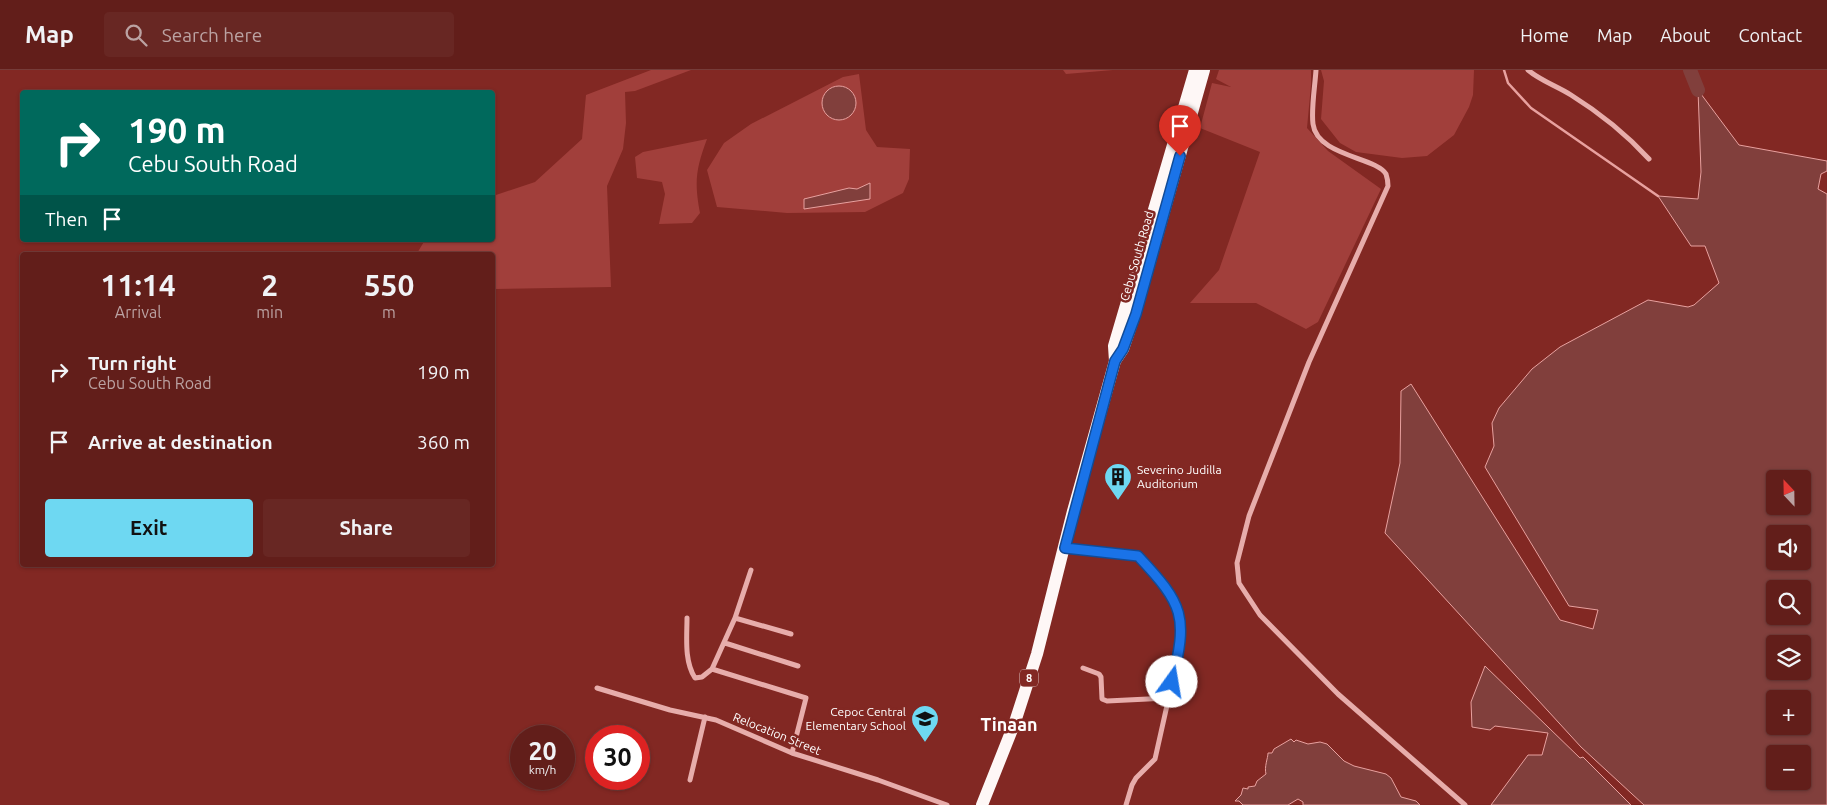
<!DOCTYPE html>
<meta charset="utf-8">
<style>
:root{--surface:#621e1a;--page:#682723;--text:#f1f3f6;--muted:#bba2a2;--line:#763c39;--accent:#6ed8f2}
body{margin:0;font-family:Ubuntu,sans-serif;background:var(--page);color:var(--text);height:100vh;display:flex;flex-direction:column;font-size:19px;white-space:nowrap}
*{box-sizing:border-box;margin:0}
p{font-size:16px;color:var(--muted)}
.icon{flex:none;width:28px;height:28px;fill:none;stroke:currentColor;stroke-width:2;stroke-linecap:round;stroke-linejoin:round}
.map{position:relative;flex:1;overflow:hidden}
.drawer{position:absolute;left:20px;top:182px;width:475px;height:315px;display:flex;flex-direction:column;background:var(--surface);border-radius:5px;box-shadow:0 1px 4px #0004,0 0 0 1px var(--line)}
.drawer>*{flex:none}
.top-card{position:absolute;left:20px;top:20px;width:475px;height:152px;border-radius:5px;box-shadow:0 1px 4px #0004,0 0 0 1px var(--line);background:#00695c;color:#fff;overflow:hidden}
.needle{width:32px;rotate:338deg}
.tools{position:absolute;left:1766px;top:400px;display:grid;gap:10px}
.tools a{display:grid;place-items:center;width:45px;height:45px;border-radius:5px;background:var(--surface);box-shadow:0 1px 4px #0004,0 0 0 1px var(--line);font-size:25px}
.speed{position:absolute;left:510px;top:655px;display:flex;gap:10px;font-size:25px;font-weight:700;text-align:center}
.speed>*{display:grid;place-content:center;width:65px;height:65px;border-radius:50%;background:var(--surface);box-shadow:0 1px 4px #0004,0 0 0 1px var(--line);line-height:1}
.speed small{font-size:12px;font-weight:400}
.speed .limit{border:8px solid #d22;background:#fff;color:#111}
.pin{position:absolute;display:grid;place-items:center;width:42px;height:42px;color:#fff;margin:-51px -21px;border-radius:50% 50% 50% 0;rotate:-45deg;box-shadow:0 0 5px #0007}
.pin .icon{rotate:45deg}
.me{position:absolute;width:55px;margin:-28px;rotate:13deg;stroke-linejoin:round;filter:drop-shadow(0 0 4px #0008)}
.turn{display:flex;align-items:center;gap:18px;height:105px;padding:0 25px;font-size:22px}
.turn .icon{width:65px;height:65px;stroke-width:2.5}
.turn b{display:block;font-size:35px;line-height:42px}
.then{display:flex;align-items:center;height:48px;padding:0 25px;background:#0003;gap:10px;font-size:19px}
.eta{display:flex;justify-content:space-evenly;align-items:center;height:85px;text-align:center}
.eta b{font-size:30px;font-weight:700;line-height:35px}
.button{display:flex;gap:10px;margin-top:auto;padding:10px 25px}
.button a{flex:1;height:58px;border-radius:5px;background:var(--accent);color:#111;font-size:20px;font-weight:700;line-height:58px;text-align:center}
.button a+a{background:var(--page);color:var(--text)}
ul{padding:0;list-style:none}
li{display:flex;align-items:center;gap:15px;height:70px;padding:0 25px}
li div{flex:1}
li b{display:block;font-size:19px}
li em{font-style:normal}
header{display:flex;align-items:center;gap:30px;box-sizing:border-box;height:70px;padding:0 25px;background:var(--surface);border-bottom:1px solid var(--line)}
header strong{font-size:24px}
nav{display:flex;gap:28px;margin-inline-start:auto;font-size:18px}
.search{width:350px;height:45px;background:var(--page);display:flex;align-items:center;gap:12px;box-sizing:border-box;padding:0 18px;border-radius:5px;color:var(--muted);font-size:19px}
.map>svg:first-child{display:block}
.green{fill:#a13f3b}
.water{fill:#813f3c;stroke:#e8a19f;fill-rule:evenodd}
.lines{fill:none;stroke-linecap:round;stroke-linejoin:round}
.stream{stroke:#e8a19f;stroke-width:2.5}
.river{stroke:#813f3c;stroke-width:14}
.minor{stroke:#e7adab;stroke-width:5}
.trunk{stroke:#fef7f6;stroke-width:12}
.route-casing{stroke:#114b97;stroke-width:12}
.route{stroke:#1a73e8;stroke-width:9}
.labels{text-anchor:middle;stroke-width:5;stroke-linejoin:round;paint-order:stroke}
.shield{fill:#822823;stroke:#dabebd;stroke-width:1}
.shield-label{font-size:11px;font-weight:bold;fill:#fff}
.street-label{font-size:12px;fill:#fff;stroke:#822823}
.poi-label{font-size:12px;fill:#fff;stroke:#822823;text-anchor:start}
.district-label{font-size:18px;font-weight:bold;fill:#fff;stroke:#822823}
</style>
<header>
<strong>Map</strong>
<div class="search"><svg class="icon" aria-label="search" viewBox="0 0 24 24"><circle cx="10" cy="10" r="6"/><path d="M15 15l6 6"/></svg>Search here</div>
<nav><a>Home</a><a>Map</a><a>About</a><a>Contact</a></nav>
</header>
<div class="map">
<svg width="1827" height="735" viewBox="0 0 1827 735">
<rect width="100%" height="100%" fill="#822823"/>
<path class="green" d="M651,0H691L635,21L625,22L626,53L623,79L607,116L611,217L493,219L492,185H416L425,170H492L493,126L535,112L582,69L586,25Z
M1063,0H1113L1066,4Z
M1219,0H1311V15L1307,58L1328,81L1381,119L1318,252L1306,259L1256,233H1190L1219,200L1260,82L1200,58L1212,13L1231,17L1216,9Z
M1321,0H1474L1473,25L1469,37L1454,65L1427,86L1402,88L1356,82L1340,73L1321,49L1324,11Z
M859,4L866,60L877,77L910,79L909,109L903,123L865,142L787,143L717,137L707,100L724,73L751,54L843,7Z
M707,69C696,99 694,111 700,143L692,153L659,154L665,124L662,112L637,108L635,87L643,82Z"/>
<path class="water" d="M822 33a17 17 0 1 1 34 0a17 17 0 1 1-34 0Z
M1698,20L1739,75L1827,91V101L1821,104L1818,119L1827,124V735H1644L1581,677L1385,463L1400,393L1401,321L1411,314L1560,550L1593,559L1598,540L1569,536L1485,397L1494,376L1492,353L1499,338L1532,299L1560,277L1648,230L1688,237L1694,235L1719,213L1705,176H1691L1658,126L1698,129L1701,102ZM1775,409H1802V436H1775ZM1775,464H1802V491H1775ZM1775,519H1802V546H1775ZM1775,574H1802V601H1775ZM1775,629H1802V656H1775ZM1775,684H1802V711H1775Z
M870,113V129L804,139V129L849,118L857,119Z
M1485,596L1580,688L1583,687L1631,735H1491L1528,685H1542L1548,663L1495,656L1490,660L1472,657L1471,632Z
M1291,669L1294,672L1296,670L1308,674L1320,672L1327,674L1344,691L1354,696L1386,704L1391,708L1401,727L1416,731L1420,735H1303V732L1298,729L1288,735H1243L1239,731H1235L1241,725L1243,718L1248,719V717L1255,716L1257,711L1266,704C1264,697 1268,688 1268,683H1272L1274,679Z"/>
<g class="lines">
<path class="stream" d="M1504,0L1508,13L1531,38L1658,126"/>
<path class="river" d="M1690,0L1698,20"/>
<path class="minor" d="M1316,0C1315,16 1311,39 1313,54C1317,86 1376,87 1386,104C1387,107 1388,112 1388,116L1309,292L1249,446L1237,493L1239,513L1260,545L1338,624L1465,735
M1528,0C1541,11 1557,16 1571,25C1600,43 1626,64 1649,89
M1065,478L1138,486L1163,512L1174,529L1179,543L1181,556L1179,582L1155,689L1136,708L1132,715L1126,735
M751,500L735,548L791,564
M687,548C687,567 684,591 695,608L702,607L712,599L735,548
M725,573L798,596
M1083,598L1099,604L1101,607L1102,629L1107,631L1168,628
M712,599L806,628L792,683
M597,618L670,640L716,650L792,683L878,710L947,735
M690,710L705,647"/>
<path class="trunk" d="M1115,291L1114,276L1195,0
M982,735L1015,652L1037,584L1073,441L1115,291L1123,279L1135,244L1204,0"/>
</g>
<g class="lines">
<defs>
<path id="route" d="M1172,612C1188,546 1184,535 1138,486L1065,478L1115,291L1123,279L1136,244L1180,86"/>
</defs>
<use href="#route" class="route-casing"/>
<use href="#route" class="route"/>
</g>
<defs>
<symbol id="building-pin" viewBox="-11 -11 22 30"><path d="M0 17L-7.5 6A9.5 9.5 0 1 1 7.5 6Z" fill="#6ed8f2" stroke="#822823"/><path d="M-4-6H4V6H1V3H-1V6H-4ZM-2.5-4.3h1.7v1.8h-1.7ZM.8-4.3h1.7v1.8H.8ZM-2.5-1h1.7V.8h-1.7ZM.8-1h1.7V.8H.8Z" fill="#111"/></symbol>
<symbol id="school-pin" viewBox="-11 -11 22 30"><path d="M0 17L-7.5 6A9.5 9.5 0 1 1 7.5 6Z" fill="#6ed8f2" stroke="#822823"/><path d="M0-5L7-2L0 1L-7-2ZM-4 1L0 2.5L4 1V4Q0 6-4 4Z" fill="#111"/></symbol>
</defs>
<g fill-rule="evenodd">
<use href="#building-pin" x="1102" y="391" width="32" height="43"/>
<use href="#school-pin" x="909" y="633" width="32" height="43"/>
</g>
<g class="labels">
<rect class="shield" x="1020" y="599.5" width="18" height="17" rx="4"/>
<g class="shield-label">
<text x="1029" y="612">8</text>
</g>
<g class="street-label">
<text transform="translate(1137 186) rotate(-74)" y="4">Cebu South Road</text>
<text transform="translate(777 664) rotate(22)" y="4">Relocation Street</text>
</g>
<g class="poi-label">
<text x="1137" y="404">Severino Judilla<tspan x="1137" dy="14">Auditorium</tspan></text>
<text x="906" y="646" text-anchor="end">Cepoc Central<tspan x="906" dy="14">Elementary School</tspan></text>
</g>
<g class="district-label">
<text x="1009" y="661">Tinaan</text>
</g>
</g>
</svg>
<div class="tools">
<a><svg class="needle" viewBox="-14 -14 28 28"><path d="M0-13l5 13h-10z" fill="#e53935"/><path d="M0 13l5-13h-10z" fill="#bba2a2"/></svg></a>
<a><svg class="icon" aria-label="sound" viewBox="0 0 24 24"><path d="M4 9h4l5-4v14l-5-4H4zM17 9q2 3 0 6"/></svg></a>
<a><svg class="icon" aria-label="search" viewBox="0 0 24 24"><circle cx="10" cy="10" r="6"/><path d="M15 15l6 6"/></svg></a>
<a><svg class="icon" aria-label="layers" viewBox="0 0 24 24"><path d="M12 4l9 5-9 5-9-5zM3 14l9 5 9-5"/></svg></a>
<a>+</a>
<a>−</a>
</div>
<div class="speed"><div>20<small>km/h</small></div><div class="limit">30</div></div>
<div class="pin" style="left:1180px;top:86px;background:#d93025"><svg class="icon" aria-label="arrive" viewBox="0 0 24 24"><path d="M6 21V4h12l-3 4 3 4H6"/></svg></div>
<svg class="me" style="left:1172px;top:612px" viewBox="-20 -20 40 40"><circle r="19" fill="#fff"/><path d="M0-13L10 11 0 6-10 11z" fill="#1a73e8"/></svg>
<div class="top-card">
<div class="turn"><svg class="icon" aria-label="right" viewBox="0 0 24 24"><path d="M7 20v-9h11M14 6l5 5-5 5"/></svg><div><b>190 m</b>Cebu South Road</div></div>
<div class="then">Then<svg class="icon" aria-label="arrive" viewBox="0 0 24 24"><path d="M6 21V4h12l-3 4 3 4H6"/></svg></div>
</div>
<section class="drawer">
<div class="eta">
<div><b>11:14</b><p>Arrival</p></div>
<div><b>2</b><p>min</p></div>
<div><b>550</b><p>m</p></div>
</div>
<ul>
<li><svg class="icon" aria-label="right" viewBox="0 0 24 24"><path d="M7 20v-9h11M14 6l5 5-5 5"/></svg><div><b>Turn right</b><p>Cebu South Road</p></div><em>190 m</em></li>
<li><svg class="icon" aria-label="arrive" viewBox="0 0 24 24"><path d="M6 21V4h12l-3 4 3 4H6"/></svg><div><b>Arrive at destination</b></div><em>360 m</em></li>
</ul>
<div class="button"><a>Exit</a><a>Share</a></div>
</section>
</div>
